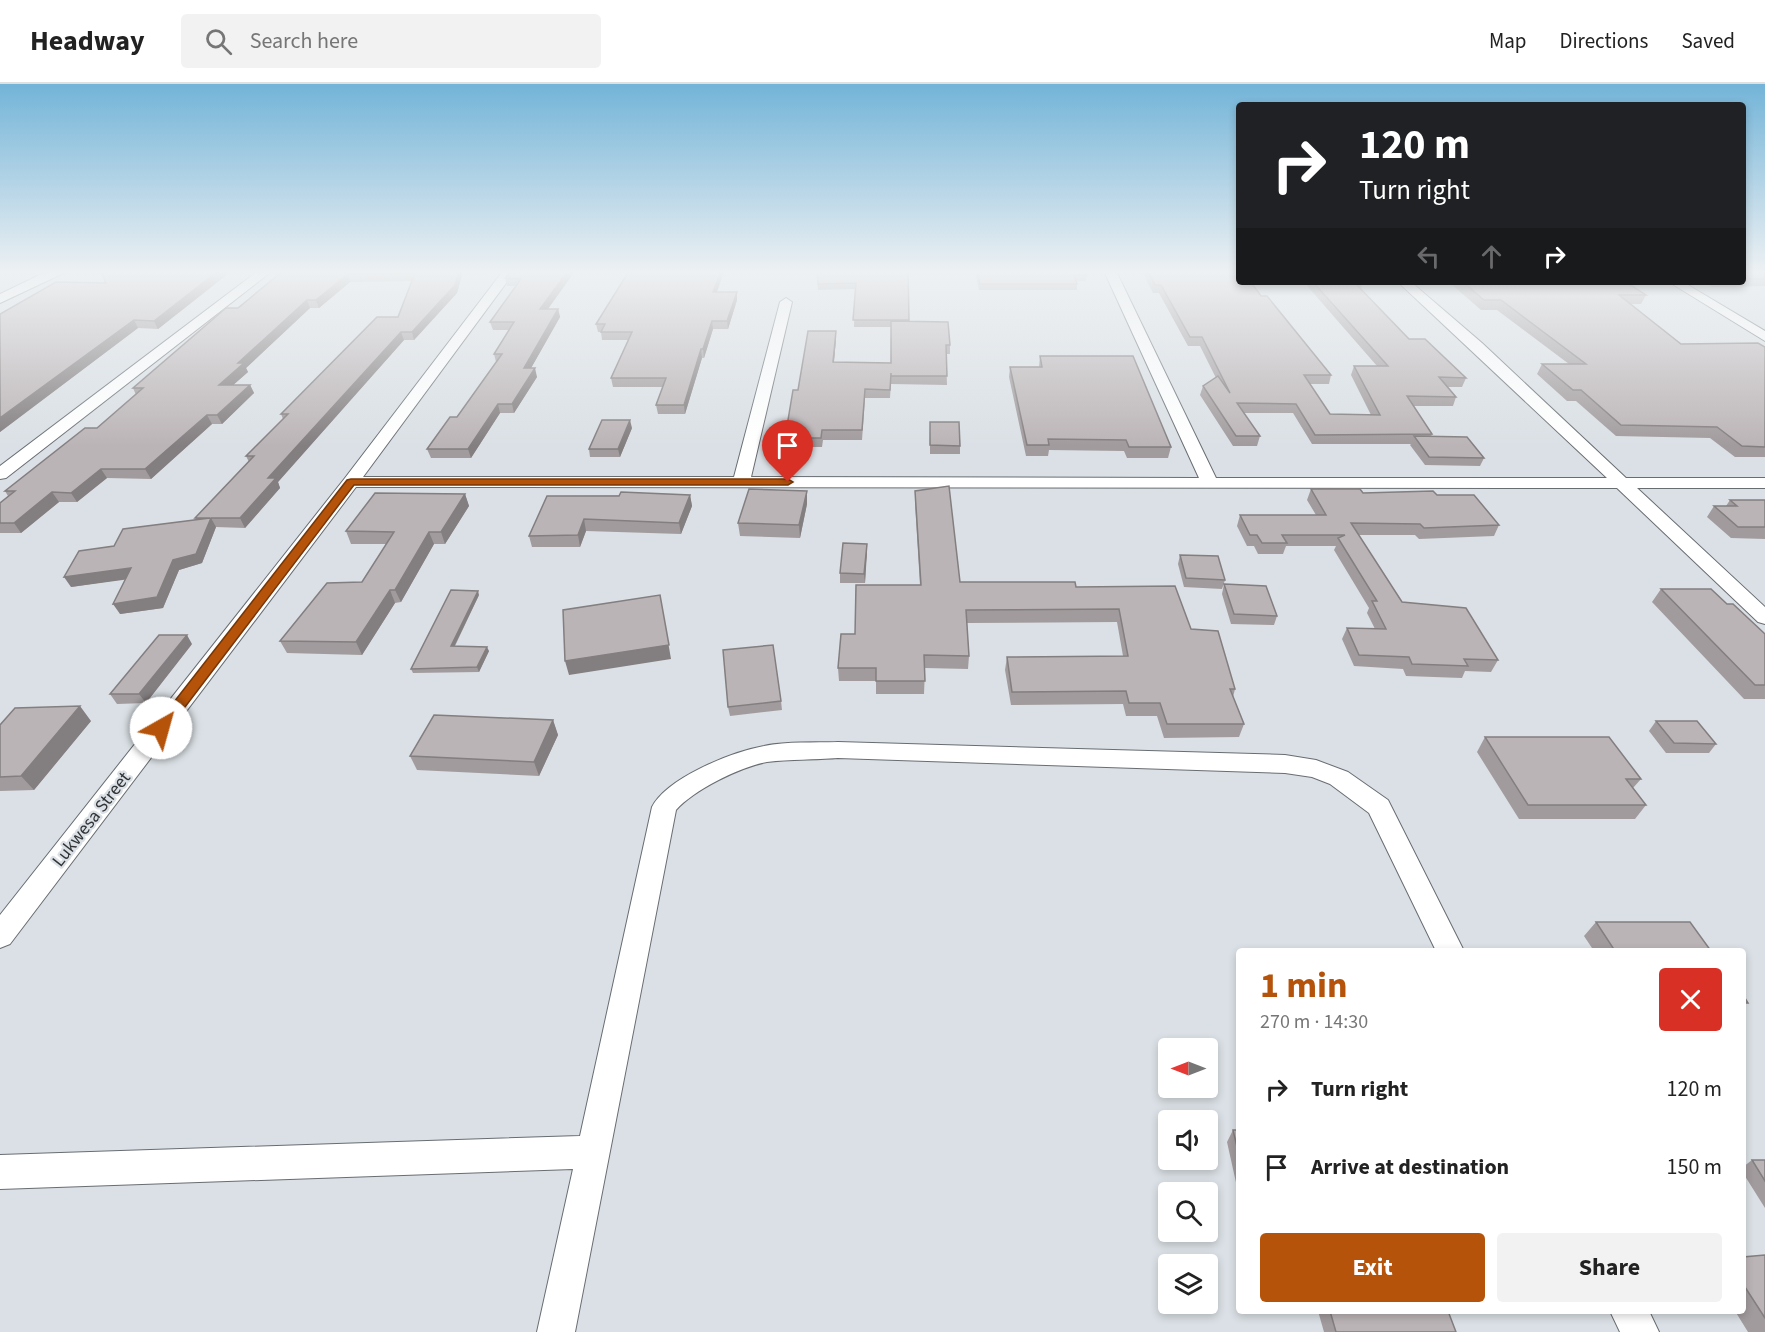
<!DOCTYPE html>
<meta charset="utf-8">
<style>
:root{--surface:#fff;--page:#f2f2f2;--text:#222;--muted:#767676;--line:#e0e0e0;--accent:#b45309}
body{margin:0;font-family:"Source Sans 3",sans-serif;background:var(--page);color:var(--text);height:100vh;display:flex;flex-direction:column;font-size:22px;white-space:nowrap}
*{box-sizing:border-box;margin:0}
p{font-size:20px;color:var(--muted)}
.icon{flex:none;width:33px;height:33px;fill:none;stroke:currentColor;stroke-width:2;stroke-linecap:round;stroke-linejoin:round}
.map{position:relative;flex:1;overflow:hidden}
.panel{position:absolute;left:1236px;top:864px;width:510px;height:366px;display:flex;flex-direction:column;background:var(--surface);border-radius:6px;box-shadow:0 3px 9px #0003}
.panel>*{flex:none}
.hud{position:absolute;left:1236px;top:18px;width:510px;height:183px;border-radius:6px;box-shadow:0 3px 9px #0003;background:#202124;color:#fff;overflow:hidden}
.needle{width:39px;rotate:270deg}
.controls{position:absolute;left:1158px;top:954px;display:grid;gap:12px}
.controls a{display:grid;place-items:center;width:60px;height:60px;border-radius:6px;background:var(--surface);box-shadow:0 3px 9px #0003;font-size:30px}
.pin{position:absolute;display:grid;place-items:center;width:51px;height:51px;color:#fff;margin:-62px -26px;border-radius:50% 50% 50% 0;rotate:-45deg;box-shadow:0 0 6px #0007}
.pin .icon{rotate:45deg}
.me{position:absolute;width:66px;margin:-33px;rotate:38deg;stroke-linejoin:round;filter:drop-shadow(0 0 4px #0008)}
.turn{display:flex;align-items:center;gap:21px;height:126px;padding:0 24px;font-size:27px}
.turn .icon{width:78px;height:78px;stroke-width:2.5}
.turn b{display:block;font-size:42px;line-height:51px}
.lanes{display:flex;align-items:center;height:57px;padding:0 24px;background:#0003;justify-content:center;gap:30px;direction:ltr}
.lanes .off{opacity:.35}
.round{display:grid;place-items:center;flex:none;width:63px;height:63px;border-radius:6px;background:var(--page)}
.head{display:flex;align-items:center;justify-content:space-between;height:102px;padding:0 24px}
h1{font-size:36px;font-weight:700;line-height:45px;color:var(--accent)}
.button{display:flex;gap:12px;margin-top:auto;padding:12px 24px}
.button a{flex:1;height:69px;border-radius:6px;background:var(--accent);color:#fff;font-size:24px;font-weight:700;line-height:69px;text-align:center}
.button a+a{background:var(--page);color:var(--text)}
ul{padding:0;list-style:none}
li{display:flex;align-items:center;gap:18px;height:78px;padding:0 24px}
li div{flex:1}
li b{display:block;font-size:22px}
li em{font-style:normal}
header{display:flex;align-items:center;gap:36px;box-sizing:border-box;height:84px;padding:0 30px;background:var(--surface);border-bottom:2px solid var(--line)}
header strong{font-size:28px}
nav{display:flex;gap:33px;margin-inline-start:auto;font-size:21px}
.search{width:420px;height:54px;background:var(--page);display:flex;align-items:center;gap:15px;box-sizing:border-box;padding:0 21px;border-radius:6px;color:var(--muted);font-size:22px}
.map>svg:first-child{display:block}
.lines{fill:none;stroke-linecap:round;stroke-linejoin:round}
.minor-casing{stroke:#686d72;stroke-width:2}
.minor{fill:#fff;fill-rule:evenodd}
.wall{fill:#a19b9d}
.shaded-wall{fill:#837e7f}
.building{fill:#bbb4b6;stroke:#837e7f;stroke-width:1.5}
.route{fill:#b45309;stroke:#753606;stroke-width:1.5}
.labels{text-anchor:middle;stroke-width:4.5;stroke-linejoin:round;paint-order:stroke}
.street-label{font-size:18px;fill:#323436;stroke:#dae0e5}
</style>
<header>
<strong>Headway</strong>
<div class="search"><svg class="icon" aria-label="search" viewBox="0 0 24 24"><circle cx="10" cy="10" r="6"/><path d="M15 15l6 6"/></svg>Search here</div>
<nav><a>Map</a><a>Directions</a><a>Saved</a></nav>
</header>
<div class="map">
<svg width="1765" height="1248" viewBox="0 0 1765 1248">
<rect width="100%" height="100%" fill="#dae0e5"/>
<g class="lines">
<defs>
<path id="minor" d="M48,187H68L0,219V210Z
M258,187H272L6,394L0,395V382Z
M503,187H515L363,393H734L780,218L786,214L792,218L751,393L1199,394L1104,187H1116L1216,394H1607L1398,198H1411L1482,259L1626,394H1765V404H1637L1765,523V540L1758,538L1617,404L356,403L10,860L0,864V831L345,394Z
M1669,198H1683L1765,247V257Z
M838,658L1285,671L1316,676L1348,688L1388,716L1464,867H1436L1369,729L1330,700L1312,693L1285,689L838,674C815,676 790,675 767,678C740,683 694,706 676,726L575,1248H537L573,1085L0,1105V1071L580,1052L652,723C667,694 731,668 764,662C787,657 814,659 838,658Z
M1610,1227H1649L1659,1248H1620Z"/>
</defs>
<use href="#minor" class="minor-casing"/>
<use href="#minor" class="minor"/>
</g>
<path class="wall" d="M101,187H254L251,189H229L158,245L138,244L0,348V230L106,199Z
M271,187H463L457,209L414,256H404L278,398L280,404L245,444L216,443L202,479L179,486L163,524L120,530L125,495L71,503L114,462L196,435L195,434L249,378L246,372L283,335L281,330L398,233L412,197L350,198L319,224H310L246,284L248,288L233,301H250L254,309L222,340H212L151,395L107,394L77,418H59L21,449H0V419L8,412L5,407L97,344L136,311L133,304L238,224L280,190H272Z
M575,187L548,225H558L560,233L531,284L537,293L514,329H500L471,374H431L427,365L457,333L496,278L494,270L509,246H493L490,238L516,202H507L505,194Z
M629,187H724L717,208L737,216L728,245H713L704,274H702L685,330H658L656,321L663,303H613L611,294L628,256H602L601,248H598L596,240Z
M817,187H908L909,237L950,261V270H946L947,301L891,300V298L890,314H865L862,356H823L822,363H786L785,354L798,306L836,255L834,278L891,279V243H854L855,205L818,206Z
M975,187H1085L1087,191L1086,197H1077V206H979Z
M1142,187H1239L1331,291L1329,300H1310L1330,330L1371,331L1351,291L1354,282H1377L1309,204L1305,198H1363L1361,204H1359L1409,255L1466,294L1462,303H1447L1456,313L1453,322H1413L1432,350L1431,353L1484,374L1480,382L1425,381L1410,361L1411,360H1312L1293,329H1244L1260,352L1257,362H1233L1200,311L1203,302L1216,294L1200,262H1188L1159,209H1153Z
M1743,187H1765V202L1712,203L1704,198H1743Z
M1449,198H1626L1646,211L1641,220H1631L1681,260L1765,263V373H1735L1710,354L1616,352L1576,317H1567L1537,290L1542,280H1569L1497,226H1481Z
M1040,272L1171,363L1168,374H1127L1124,367L1049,366L1048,372H1026L1009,293L1010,283H1039Z
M930,338L960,362V370H930Z
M632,344L620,373H590L589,365Z
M1311,405L1363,409L1437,411L1499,441L1494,452L1419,455L1415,451H1358L1402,518L1498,576L1491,588L1465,587L1462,594L1406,592L1403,585L1354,582L1342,555L1347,544L1375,545L1367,529L1369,524L1334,466L1336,462H1286L1283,470H1258L1254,462H1247L1237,442L1240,431H1316L1307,416Z
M915,407L960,498L1076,503L1191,545L1235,605L1233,613L1244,640L1239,653L1164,654L1157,632H1126L1123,620L1011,621L1005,586L1007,573L1123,572L1117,538L967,539L969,572L968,585L925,584L924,610H876V597H839L838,584L855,550L920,501L915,419Z
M465,410L469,422L445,460H434L401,518L395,519L362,571L287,569L280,557L362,498L387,460H351L346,447Z
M690,411L692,422L681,450L586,447L580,463H532L529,452L547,412Z
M1730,416H1765V455L1731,454L1707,433L1714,422H1726Z
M807,420L800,454L740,452L738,439Z
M867,460L865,499H840V489Z
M1180,471L1225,496L1222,505L1184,503L1178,480Z
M1224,500L1277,532L1274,541L1231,540L1222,510Z
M1661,505L1727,520L1765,550V615H1744L1652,518Z
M479,511L455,562L489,567L479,588L413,589L411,585Z
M192,560L146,619L117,620L110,610Z
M781,617L782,626L730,632L728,623Z
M553,636L558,651L539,692L417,686L410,672Z
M91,637L34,706L0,707V641Z
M1656,637L1716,660L1709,669H1666L1649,647Z
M1485,653L1641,695L1633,704L1646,721L1635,735H1519L1477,668Z
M1596,838L1711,867H1594L1584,852Z
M1233,1046H1239V1112L1227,1058Z
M1752,1076H1765V1124L1743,1089V1083Z
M1765,1171V1248H1748L1735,1227H1743V1173Z
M1318,1227H1448L1456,1248H1324Z"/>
<path class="shaded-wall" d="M218,187H228L229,189L158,245L154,237Z
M459,187H463L457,209L414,256L412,248Z
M568,187H575L542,233L540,225Z
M721,187H724L714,216L713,208Z
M348,190L350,198L319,224L316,216Z
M737,208V216L728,245L727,237Z
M307,216L310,224L246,284L248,288L223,310L219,301L238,279Z
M558,225L560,233L526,293L524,284Z
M134,236L138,244L0,348V334Z
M712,237L713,245L704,274L703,265Z
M836,247V255L833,287V278Z
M401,248L404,256L278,398L280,404L245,444L240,434L268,394Z
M701,265L702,274L685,330L684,321Z
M535,284L537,293L514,329L512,320Z
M250,301L254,309L222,340L217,331Z
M498,320L500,329L471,374L468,365Z
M207,331L212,340L151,395L145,385Z
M630,336L632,344L620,373L618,365Z
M101,385L107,394L77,418L71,409Z
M807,407V420L800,454L799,441Z
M52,408L59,418L21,449L14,439Z
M465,410L469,422L445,460L441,448Z
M690,411L692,422L681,450L679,439Z
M211,434L216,443L202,479L179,486L163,524L120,530L113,520Z
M584,435L586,447L580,463L578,451Z
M429,448L434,460L401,518L395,506Z
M867,460V469L865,499L864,490Z
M131,484L137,494L71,503L64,493Z
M390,506L395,519L362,571L356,558Z
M478,507L479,511L452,567L451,562Z
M660,511L671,575L569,591L565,577Z
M187,551L192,560L146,619L139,610Z
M487,563L489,567L479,588L477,583Z
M80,622L91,637L34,706L21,692Z
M553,636L558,651L539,692L534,678Z"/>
<path class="building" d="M101,187H218L154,237L134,236L0,334V230L56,198L106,199Z
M283,187H459L455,201L412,248H401L268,394H276L240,434H211L196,470L173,476L157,513L113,520L131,484L64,493L79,467L114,462L123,445L210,434H195L254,372H246L288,330H281L377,233H398L415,189L348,190L316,216H307L238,279H244L219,301H250L217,331H207L145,385H101L71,409L52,408L14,439H0V419L15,407H5L85,344H97L143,304H133L226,224H238Z
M511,187H568L540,225H558L524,284H535L512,320H498L468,365H427L450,333H457L502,270H494L514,238H490L521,195L505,194Z
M629,187H721L713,208H737L727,237H712L703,265H701L684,321H656L666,294H611L632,248H601L605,240H596Z
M817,187H908L909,236H853L856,199L818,200Z
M977,187H1085L1087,191H1074L1077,200H980Z
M1148,187H1239V198H1251L1261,212H1267L1331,291H1304L1330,330L1380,331L1354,282H1388L1313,198H1354L1409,255H1425L1466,294L1439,293L1456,313L1407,312L1432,350L1315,351L1296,320L1237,319L1260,352H1236L1203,302L1218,292L1230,309L1202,253H1190L1161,201H1155Z
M1743,187H1765V195H1743Z
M1463,198H1626L1646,211H1619L1681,260L1758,259L1765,263V363L1742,362L1717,343L1621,341L1581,306H1573L1542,280H1586L1501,216H1484Z
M891,237L948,238L950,261H946L947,292H891V289L890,306L865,305L862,346H822L821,354H785L793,306H798L808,247H836L833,278L891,279Z
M1040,272H1133L1171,363H1129L1126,356L1048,355L1049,361H1027L1010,283H1042Z
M602,336H630L618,365H589Z
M930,338H959L960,362L930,361Z
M1414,352L1467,353L1484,374L1429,373Z
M949,402L960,498H1075L1076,503L1175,502L1191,545L1218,547L1235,605H1230L1244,640H1167L1160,619H1129L1126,607L1012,608L1007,573L1128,572L1119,525L966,526L969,572L924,571L925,597H876V584H838L841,550H855L856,501H921L915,407Z
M749,405L807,407L799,441L738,439Z
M1311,405H1360L1363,409L1433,407L1437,411H1474L1499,441L1424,444L1420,440L1351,439L1402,518L1466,524L1498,576L1464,575L1468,582L1412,580L1409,573L1359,571L1347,544L1386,545L1372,517H1377L1338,454L1345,451H1282L1287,459H1262L1257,451H1250L1240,431H1326Z
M621,408L690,411L679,439L584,435L578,451L529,452L547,412H619Z
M375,409L465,410L441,448H429L395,506H390L356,558L280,557L327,499L362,498L394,448L346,447Z
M1730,416H1765V443H1738L1714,422H1737Z
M843,459L867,460L864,490L840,489Z
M1180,471L1218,472L1225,496L1186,494Z
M1224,500L1266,502L1277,532L1234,530Z
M1661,505H1711L1727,520H1733L1765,550V601H1755Z
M451,506L478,507L451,562L487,563L477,583L411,585Z
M660,511L669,561L565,577L563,526Z
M159,551H187L139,610H110Z
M773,561L781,617L728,623L723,566Z
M80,622L21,692L0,693V641L15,624Z
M434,631L553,636L534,678L410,672Z
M1656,637H1697L1716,660L1674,659Z
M1485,653H1609L1641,695H1626L1646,721H1528Z
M1596,838H1690L1711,867H1615Z
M1743,911L1748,919H1743Z
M1233,1046H1239V1071Z
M1752,1076H1765V1097Z
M1765,1171V1234L1743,1200V1173Z
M1330,1227H1448L1456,1248H1336Z"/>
<linearGradient id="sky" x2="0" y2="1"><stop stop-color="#73b4d8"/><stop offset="0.52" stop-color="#eef1f3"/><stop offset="1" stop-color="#eef1f3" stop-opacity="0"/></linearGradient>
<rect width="1765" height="362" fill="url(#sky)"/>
<path class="route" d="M351,395H788L793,398L788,401H354L166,648H156V641L347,396Z"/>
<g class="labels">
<g class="street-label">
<text transform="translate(91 735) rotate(-52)" y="6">Lukwesa Street</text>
</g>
</g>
</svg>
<div class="controls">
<a><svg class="needle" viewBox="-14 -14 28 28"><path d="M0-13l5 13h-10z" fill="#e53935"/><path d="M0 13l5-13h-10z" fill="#767676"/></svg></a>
<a><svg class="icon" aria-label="sound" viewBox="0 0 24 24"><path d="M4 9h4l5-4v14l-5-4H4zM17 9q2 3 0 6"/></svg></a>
<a><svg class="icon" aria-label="search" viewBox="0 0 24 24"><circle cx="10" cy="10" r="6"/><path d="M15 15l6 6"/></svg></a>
<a><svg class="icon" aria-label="layers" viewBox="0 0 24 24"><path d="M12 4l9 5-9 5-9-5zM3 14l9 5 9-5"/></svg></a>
</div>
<div class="pin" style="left:788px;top:398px;background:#d93025"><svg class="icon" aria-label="arrive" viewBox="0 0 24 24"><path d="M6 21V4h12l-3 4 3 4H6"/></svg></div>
<svg class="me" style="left:161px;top:644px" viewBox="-20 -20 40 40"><circle r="19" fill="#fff"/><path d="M0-13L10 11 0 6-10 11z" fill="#b45309"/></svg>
<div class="hud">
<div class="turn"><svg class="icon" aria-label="right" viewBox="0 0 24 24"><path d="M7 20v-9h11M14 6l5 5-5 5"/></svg><div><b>120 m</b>Turn right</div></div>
<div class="lanes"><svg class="icon off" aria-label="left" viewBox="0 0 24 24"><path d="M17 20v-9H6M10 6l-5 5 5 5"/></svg><svg class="icon off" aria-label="ahead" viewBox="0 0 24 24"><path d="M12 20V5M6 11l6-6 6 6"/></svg><svg class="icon" aria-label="right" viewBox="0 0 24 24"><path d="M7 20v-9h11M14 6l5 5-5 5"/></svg></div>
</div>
<section class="panel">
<div class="head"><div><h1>1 min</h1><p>270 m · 14:30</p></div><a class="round" style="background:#d93025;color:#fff"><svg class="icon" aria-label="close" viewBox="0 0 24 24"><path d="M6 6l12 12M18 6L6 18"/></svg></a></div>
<ul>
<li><svg class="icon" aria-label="right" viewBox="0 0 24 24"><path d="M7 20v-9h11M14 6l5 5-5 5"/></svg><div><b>Turn right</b></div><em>120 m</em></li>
<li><svg class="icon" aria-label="arrive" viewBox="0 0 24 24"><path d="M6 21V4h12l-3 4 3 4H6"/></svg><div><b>Arrive at destination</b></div><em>150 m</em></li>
</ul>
<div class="button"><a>Exit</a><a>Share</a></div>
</section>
</div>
